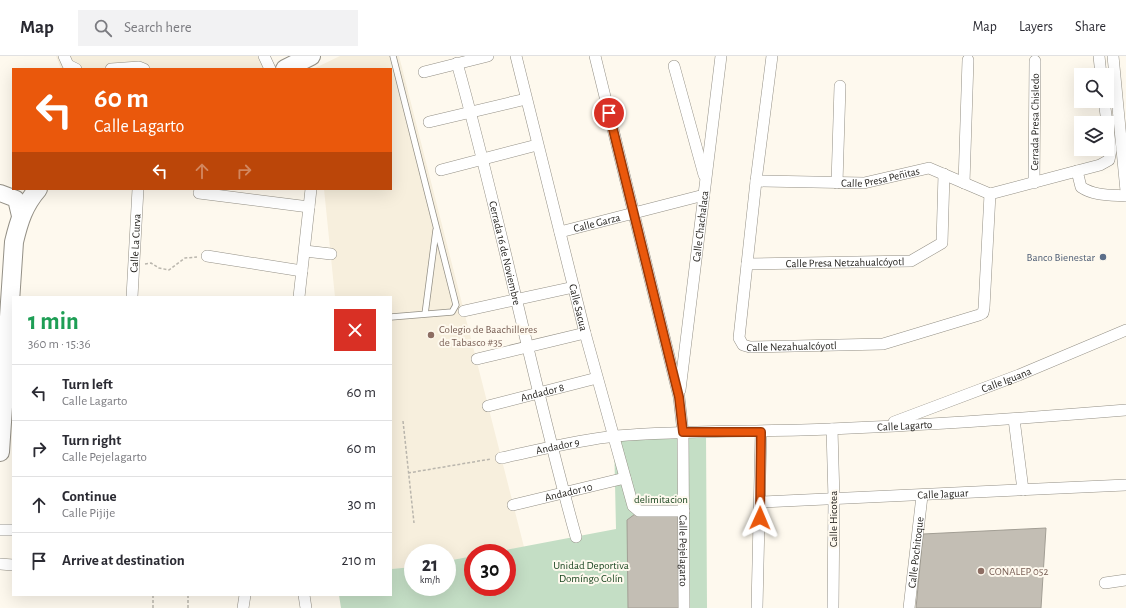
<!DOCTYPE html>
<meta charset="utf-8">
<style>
:root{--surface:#fff;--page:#f2f2f3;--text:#2b2b33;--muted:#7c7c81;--line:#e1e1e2}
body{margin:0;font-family:"Alegreya Sans",sans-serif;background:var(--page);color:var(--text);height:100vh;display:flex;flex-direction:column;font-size:15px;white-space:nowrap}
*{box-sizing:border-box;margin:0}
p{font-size:13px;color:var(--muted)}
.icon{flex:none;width:22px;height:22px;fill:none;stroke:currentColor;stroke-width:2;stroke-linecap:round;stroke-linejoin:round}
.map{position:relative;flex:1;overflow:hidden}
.side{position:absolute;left:12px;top:240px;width:380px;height:300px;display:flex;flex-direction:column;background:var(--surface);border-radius:0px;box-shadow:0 4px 16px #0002}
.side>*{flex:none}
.guide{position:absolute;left:12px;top:12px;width:380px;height:122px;border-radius:0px;box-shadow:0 4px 16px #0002;background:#ea580c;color:#fff;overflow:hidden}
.fabs{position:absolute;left:1074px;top:12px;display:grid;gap:8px}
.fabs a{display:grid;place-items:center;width:40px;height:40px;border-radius:0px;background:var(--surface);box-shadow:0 4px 16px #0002;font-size:20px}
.speed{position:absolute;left:404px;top:488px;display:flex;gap:8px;font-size:20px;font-weight:700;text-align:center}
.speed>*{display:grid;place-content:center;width:52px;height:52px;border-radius:50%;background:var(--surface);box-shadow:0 4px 16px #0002;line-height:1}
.speed small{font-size:10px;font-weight:400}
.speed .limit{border:6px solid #d22;background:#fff;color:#111}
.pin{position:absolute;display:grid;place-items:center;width:34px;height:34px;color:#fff;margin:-17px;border:2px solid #fff;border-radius:50%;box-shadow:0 1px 4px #0007}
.me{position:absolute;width:44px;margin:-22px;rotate:1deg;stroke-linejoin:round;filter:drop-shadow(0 0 3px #0008)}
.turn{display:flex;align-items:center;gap:14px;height:84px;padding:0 16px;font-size:18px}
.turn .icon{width:52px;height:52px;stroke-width:2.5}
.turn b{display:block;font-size:28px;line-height:34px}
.lanes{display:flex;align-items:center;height:38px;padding:0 16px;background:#0003;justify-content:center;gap:20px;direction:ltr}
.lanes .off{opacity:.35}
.round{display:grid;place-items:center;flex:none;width:42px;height:42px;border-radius:0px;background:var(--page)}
.head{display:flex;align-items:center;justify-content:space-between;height:68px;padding:0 16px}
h1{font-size:24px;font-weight:700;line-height:30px;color:#1e9e55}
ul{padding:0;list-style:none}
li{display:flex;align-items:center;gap:12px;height:56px;padding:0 16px;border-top:1px solid var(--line)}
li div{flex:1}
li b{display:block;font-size:15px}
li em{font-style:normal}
header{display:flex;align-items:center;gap:24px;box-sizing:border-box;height:56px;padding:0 20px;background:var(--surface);border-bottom:1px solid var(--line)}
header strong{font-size:19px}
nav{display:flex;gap:22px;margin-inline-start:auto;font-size:14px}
.search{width:280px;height:36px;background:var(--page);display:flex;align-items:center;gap:10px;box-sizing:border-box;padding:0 14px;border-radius:0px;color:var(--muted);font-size:15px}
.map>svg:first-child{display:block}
.built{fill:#f7efdd}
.green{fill:#c4dec5}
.building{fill:#c3beb4;stroke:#a29e94}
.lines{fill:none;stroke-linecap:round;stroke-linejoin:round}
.lane-casing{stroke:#949086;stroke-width:7}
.street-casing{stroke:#949086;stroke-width:12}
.secondary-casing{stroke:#949086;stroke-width:18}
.primary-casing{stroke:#949086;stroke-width:20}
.path{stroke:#bab6ad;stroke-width:1.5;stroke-dasharray:3 2;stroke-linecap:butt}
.lane{stroke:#fff;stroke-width:5.5}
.street{stroke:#fff;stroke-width:11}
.secondary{stroke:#fff;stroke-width:16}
.primary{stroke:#fff;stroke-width:18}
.route-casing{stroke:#983908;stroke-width:10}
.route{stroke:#ea580c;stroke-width:7}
.service-dot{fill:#5c6f8a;stroke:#fef9ee;stroke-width:1.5}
.education-dot{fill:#8d6e63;stroke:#fef9ee;stroke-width:1.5}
.labels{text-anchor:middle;stroke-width:4;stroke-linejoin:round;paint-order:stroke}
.street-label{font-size:11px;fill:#1f1d19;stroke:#fef9ee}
.service-label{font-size:11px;fill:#4e5e75;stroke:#fef9ee;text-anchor:end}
.education-label{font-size:11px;fill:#785e54;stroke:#fef9ee;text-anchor:start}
.park-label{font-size:11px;fill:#19451f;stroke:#fef9ee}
</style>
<header>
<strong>Map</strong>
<div class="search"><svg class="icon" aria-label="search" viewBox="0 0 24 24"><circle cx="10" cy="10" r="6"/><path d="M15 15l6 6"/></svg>Search here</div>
<nav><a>Map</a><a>Layers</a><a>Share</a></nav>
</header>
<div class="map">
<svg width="1126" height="552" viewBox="0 0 1126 552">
<rect width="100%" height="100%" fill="#fef9ee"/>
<path class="built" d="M56,0H264L270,13H61Z
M340,0H399L524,491L490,497H473V500L447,505V497H413V511L391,513V241H335L324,133H391V13H313Z"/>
<path class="green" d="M706,376L707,552H341L339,539H391V513L413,511V531H447V505L473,500V531H507V497H490L616,473L614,381Z"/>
<path class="building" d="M639,455H684V552H628L627,464Z
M1046,472L1041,552H916L923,478Z"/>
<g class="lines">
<defs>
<path id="lane" d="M425,258L436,174
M391,261L452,256L456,249L393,0"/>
<g id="street">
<path d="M64,0L68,9L76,13"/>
<path d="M264,0L270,13"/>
<path id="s1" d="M516,0L585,277L633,450L639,455H684"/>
<path id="s2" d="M595,0L679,341L683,377L684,552"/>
<path id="s3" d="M772,0L756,125L739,282L743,289L750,291L883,288L979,259L983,257L984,252L990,138"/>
<path d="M1099,0L1101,19"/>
<path d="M1113,0L1126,135"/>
<path id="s4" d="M457,7C501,164 532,324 576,481"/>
<path d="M674,10L704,119"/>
<path d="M111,13L139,11L144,13"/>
<path d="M424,16L488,0"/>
<path d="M429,66L526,43"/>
<path d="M441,114L537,89"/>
<path d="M1077,115L1100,109L1109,104L1111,94L1104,45"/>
<path id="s5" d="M756,125L864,127L929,112L990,138L1077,115L1081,131C1094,140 1111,139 1126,140"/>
<path d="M837,127L840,30"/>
<path d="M964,127L968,4"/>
<path id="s6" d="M1034,127L1035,5"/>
<path d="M199,137L309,151"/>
<path id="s7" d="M560,176L704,139"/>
<path d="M305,195L331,198"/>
<path d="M207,200L302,215"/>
<path id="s8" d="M747,208L911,205L942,187L944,118"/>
<path id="s9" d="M132,241L138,133"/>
<path d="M299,241L311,133"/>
<path d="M464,255L574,231"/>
<path d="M477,303L585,277"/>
<path id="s10" d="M680,334L721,0"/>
<path id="s11" d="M488,350L597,322"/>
<path d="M1014,363L1023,434"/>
<path id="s12" d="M894,366L1019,319L1126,274"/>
<path d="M832,373L834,443L833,552"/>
<path id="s13" d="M501,402C539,394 577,384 616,380C687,374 759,376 830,373C929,369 1028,362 1126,354"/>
<path id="s14" d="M760,446L1126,429"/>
<path id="s15" d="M513,449L625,422"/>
<path d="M0,474H13"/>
<path d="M0,508L13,509"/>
<path d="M1105,527L1126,524"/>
<path d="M304,539L306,552"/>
<path d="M243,552L245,539"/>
<path d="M757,552L761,376"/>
<path id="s16" d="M909,552L922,440"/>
</g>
<path id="secondary" d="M0,137L16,143L20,160"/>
<path id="primary" d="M285,13L311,0
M0,396L14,186C19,165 24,149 38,133"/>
</defs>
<use href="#lane" class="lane-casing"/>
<use href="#street" class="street-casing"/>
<use href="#secondary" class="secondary-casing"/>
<use href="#primary" class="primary-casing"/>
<path class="path" d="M145,208L151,207L159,212L169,214L185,202L197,201
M403,365L414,467
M408,417L491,403
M153,552V539
M188,552V539"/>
<use href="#lane" class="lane"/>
<use href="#street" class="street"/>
<use href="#secondary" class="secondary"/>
<use href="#primary" class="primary"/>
</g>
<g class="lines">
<defs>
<path id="route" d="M609,57L679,341L683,376H761L760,462"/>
</defs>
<use href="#route" class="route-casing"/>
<use href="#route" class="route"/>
</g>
<circle class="service-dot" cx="1103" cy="201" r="4"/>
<g class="education-dot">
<circle cx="431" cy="279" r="4"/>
<circle cx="981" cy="515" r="4"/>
</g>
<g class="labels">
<g class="street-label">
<text dy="4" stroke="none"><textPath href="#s6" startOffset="61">Cerrada Presa Chisledo</textPath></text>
<text dy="4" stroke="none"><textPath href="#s5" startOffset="125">Calle Presa Peñitas</textPath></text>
<text dy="4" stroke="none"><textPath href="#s7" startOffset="38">Calle Garza</textPath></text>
<text dy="4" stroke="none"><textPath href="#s10" startOffset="165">Calle Chachalaca</textPath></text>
<text dy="4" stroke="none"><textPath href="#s9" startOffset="54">Calle La Curva</textPath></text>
<text dy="4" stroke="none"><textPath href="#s4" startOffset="196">Cerrada 16 de Noviembre</textPath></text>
<text dy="4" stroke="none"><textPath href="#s8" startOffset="98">Calle Presa Netzahualcóyotl</textPath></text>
<text dy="4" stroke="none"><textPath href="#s1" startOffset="259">Calle Sacua</textPath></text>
<text dy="4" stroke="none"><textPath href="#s3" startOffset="341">Calle Nezahualcóyotl</textPath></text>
<text dy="4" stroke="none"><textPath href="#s12" startOffset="120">Calle Iguana</textPath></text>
<text dy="4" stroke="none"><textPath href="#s11" startOffset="56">Andador 8</textPath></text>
<text dy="4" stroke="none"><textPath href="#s13" startOffset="406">Calle Lagarto</textPath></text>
<text dy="4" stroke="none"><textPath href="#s13" startOffset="58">Andador 9</textPath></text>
<text dy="4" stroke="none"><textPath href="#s15" startOffset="57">Andador 10</textPath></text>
<text dy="4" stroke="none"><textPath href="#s14" startOffset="183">Calle Jaguar</textPath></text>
<text transform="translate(833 463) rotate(-90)" y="4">Calle Hicotea</text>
<text dy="4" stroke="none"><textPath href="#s2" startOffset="505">Calle Pejelagarto</textPath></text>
<text dy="4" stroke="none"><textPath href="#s16" startOffset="56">Calle Pochitoque</textPath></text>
</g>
<g class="service-label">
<text x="1095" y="205">Banco Bienestar</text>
</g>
<g class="education-label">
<text x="439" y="277">Colegio de Baachilleres<tspan x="439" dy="13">de Tabasco #35</tspan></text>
<text x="989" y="519">CONALEP 052</text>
</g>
<g class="park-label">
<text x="661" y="447">delimitacion</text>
<text x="591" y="513">Unidad Deportiva<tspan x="591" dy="13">Domíngo Colín</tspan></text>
</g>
</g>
</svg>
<div class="fabs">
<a><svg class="icon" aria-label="search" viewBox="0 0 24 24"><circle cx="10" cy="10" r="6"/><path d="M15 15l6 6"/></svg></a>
<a><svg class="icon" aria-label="layers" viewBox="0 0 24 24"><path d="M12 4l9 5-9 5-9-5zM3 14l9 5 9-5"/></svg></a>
</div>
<div class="speed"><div>21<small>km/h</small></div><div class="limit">30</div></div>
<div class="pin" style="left:609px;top:57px;background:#d93025"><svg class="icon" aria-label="arrive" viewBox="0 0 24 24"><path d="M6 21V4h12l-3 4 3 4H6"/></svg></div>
<svg class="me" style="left:760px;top:462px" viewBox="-20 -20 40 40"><path d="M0-17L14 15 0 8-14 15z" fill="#ea580c" stroke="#fff" stroke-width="4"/></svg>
<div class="guide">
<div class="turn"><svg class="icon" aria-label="left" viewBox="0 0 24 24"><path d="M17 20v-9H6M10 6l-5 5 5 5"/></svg><div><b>60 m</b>Calle Lagarto</div></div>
<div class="lanes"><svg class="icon" aria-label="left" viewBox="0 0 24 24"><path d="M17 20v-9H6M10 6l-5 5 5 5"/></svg><svg class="icon off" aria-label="ahead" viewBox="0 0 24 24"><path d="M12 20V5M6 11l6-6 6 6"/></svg><svg class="icon off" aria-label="right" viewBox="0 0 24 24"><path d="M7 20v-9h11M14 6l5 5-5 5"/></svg></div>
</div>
<section class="side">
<div class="head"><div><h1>1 min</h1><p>360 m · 15:36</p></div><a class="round" style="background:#d93025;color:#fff"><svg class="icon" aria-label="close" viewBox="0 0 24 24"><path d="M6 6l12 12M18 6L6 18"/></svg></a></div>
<ul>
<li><svg class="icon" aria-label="left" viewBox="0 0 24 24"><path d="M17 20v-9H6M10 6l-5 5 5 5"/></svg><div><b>Turn left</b><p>Calle Lagarto</p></div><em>60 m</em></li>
<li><svg class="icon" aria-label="right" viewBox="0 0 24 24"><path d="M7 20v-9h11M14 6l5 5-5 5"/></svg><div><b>Turn right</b><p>Calle Pejelagarto</p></div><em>60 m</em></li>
<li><svg class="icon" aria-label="ahead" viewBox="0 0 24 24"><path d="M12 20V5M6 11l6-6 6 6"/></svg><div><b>Continue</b><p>Calle Pijije</p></div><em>30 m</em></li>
<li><svg class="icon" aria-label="arrive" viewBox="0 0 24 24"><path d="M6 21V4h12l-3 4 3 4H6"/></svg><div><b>Arrive at destination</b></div><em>210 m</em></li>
</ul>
</section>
</div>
